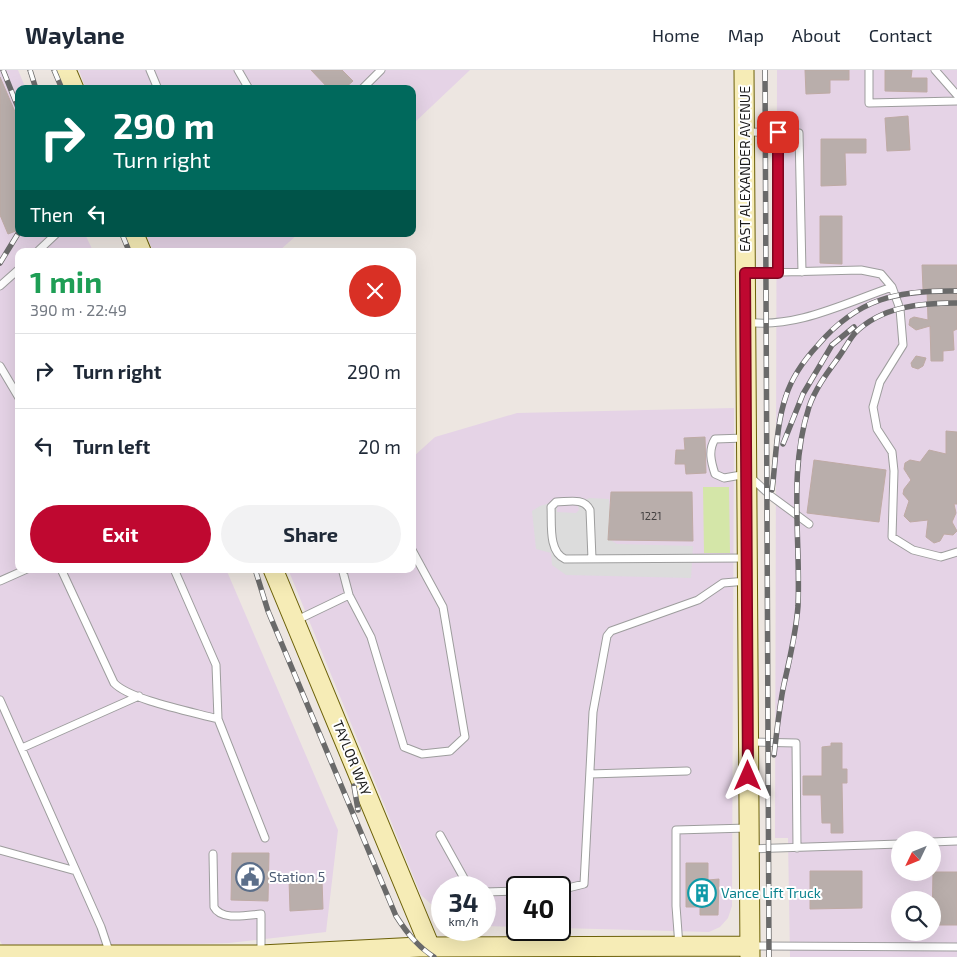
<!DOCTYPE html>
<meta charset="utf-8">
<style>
:root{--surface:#fff;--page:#f2f2f3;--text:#1f2937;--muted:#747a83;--line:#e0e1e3;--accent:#bf0830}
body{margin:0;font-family:"Exo 2",sans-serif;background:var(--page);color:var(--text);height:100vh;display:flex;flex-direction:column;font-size:19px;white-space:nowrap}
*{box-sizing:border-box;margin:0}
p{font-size:16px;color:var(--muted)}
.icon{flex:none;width:28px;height:28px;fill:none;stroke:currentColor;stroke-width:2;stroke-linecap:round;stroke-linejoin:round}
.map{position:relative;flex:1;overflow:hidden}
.sheet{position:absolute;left:15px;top:178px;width:401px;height:325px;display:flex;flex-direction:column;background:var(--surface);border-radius:10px;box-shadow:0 5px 20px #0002}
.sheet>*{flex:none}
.hud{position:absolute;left:15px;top:15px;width:401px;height:152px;border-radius:10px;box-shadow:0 5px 20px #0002;background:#00695c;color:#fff;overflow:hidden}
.needle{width:32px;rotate:227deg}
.buttons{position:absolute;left:891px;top:761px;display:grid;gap:10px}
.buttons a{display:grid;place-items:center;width:50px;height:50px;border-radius:50%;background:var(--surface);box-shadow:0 5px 20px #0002;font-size:25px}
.speed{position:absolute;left:431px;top:806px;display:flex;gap:10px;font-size:25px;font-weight:700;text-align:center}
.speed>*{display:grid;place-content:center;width:65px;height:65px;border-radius:50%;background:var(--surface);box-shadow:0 5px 20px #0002;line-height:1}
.speed small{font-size:12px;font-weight:400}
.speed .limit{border:2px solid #111;border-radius:8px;background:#fff;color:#111}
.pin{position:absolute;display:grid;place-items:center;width:42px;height:42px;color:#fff;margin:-21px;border-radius:10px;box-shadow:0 2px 8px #0006}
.me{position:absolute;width:55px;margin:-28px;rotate:0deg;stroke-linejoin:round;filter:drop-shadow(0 0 4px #0008)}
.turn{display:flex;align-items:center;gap:18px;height:105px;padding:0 15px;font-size:22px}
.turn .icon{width:65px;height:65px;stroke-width:2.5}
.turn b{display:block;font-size:35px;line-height:42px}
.then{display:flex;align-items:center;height:48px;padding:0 15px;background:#0003;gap:10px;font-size:19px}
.round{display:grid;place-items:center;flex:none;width:52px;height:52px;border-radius:26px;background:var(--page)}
.summary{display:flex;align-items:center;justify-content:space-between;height:85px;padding:0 15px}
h1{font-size:30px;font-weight:700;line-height:38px;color:#1e9e55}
.button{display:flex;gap:10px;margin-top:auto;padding:10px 15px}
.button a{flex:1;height:58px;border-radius:30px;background:var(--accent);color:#fff;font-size:20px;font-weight:700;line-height:58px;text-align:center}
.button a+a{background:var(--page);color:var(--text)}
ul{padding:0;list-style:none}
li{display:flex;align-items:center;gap:15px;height:75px;padding:0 15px;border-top:1px solid var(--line)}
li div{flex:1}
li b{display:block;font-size:19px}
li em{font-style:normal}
header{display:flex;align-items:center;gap:30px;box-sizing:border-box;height:70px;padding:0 25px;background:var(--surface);border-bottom:1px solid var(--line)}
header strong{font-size:24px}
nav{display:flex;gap:28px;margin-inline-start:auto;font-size:18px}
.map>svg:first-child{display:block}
.industrial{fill:#e5d3e6;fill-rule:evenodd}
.grass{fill:#d4e6a8}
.parking{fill:#dcdcdc}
.building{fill:#b9aeab;stroke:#beaaa4}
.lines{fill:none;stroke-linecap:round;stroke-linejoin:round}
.lane-casing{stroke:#9d9d9d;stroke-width:9}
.secondary-casing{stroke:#6c6109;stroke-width:21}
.lane{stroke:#fff;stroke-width:7}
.secondary{stroke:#f6ecb6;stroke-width:19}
.rail-casing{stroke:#6a6a6a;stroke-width:5.5}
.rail{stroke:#fff;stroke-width:4;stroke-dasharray:11;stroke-linecap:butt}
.route-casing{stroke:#7c051f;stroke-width:12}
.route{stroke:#bf0830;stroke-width:9}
.labels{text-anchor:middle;stroke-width:4;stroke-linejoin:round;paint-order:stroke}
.number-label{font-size:11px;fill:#434040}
.street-label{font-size:14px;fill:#1c1c1c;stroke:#fff}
.service-label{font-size:14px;fill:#4e5e75;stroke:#fff;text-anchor:start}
.culture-label{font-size:14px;fill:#0d838f;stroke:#fff;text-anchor:start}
</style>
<header>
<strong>Waylane</strong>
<nav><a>Home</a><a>Map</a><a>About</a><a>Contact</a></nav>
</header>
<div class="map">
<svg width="957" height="887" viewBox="0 0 957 887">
<rect width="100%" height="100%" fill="#ede6e1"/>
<path class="industrial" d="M0,0H18L26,19H19V164H85L93,181H19V499H226L338,760L326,862L229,873L95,877L3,876L0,871Z
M79,0H470L413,54L412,19H86Z
M777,0H957V887H790L788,768H775ZM900,770H932V802H900ZM900,830H932V862H900Z
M146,164H298L279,181H153Z
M734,338L732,836L728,848L720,857L709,862L560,858V818H518L517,857L485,856V818H442V844L421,825L288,499H412L413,387L435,367L517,343Z"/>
<path class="grass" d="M703,417H729L730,483H704Z"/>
<path class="parking" d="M590,428L609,429L612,471L617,474L693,476L691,508L566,505L552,495L551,483L536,479L532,441L540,436L557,431V442L576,443L579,440L577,432Z"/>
<path class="building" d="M311,0H342L353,11L344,19H329Z
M805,0H849V10H830V23L806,24Z
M885,0H912L911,8H927V22L885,21Z
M0,7L19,51V154L16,161L8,164L0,145Z
M908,46L910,80L887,81L885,48Z
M821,69H866V83H845L846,115L821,116Z
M820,146H842V194L820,193Z
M922,195H957V259L953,261L954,280L943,281V291H931L930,256L916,260L909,255L910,249L914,247L928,250L927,219H923Z
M916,286L926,288L923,296L918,299L912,297L911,293Z
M946,361L957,362V434H954L956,443L952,452L957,461L953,465L944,464L940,471L934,473L926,467L928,450L910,452L904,446L909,431L903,424L904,419L911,410L904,399L905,393L910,390L920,392L929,380L946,384Z
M705,367L706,403L686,404L685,394H675L676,380H685L684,368Z
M814,390L886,400L879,452L807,443Z
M611,422H692L693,471L608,470Z
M831,673H842V699H847V713H842L843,763H831V753H822L821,725H803V706H822V677L831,676Z
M232,783H269L268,831L231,830Z
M686,793H708V810L719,809L718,845H700V837H686Z
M810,801H862V838L810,839Z
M933,802H957V855H932Z
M289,809L322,810L323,839L290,841Z"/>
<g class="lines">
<defs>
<path id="lane" d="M150,0L158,19
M238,0L249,19
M869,0V33L957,31
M935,0L957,25
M362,19L381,0
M746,62L799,63L802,202
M777,62L778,203
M38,181L56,164
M747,203L861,200L881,204L892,217L900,239L903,275L880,312L873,337L877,359L892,382L894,401L892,467L913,480L941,487L957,482
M0,216L19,199
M746,252C795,259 845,233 892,217
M0,296L19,328
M745,368L715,369C708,380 711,392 715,404L724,408L747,404L771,426L809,454
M592,489L590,440C584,427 568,432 556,432L551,437C552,453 548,482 565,489L747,488
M61,499L114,613C130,630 193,642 218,649
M174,499L216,595L218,649L265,768
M346,499L343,502L349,525L371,567L404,677L422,684L450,681L465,667L443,537L412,480
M0,511L27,499
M295,551L349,525
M0,630L101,857L110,884
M748,672L796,673L797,778
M22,678L139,626
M590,704L687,701
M440,765L465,810L472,818
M932,772L957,771
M750,779L900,774
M0,780L76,801
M213,784L214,837C221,851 248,845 261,844V885
M560,820L584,814L593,642L607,566L611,561L698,530L723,513L747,511
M485,822L518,821
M679,876L676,836V760L748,758
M750,876L957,877"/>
<path id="secondary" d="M66,0L74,19
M744,0L750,887
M134,164L141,181
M273,499L430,877
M0,885H261L419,877L750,876"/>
</defs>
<use href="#lane" class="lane-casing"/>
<use href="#secondary" class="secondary-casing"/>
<use href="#lane" class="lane"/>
<use href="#secondary" class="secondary"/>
<defs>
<path id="rail" d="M3,0L19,40
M30,0L36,19
M54,0L62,19
M765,0L769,887
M122,164L129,181
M0,193L19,162
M783,374L803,324L832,275L854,257
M772,420C776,390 776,355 786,326C792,307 805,289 818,275C858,228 898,220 957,221
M255,499L268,541L396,846C407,863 417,876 434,887
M774,685C777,661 779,638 784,614C790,588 796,563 798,536C801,470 788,402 809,337C815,319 827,303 838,288C844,280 849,270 855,263C882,236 921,233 957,233
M354,716L358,740"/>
</defs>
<use href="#rail" class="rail-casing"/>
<use href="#rail" class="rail"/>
</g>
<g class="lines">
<defs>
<path id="route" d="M748,706L745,203H778V62"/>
</defs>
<use href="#route" class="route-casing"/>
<use href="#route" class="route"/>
</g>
<defs>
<symbol id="civic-ring" viewBox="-11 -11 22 22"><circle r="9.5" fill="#fff" stroke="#5c6f8a" stroke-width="1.5"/><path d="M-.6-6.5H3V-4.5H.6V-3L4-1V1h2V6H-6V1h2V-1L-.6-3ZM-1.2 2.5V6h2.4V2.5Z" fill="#5c6f8a"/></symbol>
<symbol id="building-ring" viewBox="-11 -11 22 22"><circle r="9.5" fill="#fff" stroke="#0f9aa8" stroke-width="1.5"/><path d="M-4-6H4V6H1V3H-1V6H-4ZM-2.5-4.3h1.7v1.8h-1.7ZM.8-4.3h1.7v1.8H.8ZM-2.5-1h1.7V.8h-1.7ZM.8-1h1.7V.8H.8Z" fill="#0f9aa8"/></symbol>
</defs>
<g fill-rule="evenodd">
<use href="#civic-ring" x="234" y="791" width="32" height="32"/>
<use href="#building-ring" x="686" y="807" width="32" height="32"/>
</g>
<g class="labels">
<g class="number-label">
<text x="651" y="450">1221</text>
</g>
<g class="street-label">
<text transform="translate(745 99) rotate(-90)" y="5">EAST ALEXANDER AVENUE</text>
<text transform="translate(352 688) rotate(68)" y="5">TAYLOR WAY</text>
</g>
<g class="service-label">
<text x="269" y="812">Station 5</text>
</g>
<g class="culture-label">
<text x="721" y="828">Vance Lift Truck</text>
</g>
</g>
</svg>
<div class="buttons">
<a><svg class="needle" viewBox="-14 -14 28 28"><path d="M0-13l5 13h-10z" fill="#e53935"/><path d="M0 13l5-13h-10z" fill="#747a83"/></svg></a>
<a><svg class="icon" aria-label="search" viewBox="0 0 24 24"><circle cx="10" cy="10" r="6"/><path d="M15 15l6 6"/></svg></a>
</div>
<div class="speed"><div>34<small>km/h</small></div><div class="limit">40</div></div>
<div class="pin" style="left:778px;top:62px;background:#d93025"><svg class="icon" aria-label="arrive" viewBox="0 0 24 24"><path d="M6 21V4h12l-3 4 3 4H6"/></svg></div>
<svg class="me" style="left:748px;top:706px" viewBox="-20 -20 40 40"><path d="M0-17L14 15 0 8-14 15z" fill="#bf0830" stroke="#fff" stroke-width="4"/></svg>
<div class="hud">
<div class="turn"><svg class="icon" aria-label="right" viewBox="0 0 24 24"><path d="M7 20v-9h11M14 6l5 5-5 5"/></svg><div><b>290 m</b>Turn right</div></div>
<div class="then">Then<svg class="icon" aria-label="left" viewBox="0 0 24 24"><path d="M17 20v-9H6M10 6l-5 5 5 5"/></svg></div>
</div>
<section class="sheet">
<div class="summary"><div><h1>1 min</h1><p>390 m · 22:49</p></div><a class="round" style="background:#d93025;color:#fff"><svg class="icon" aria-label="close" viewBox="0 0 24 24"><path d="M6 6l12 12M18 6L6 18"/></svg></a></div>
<ul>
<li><svg class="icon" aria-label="right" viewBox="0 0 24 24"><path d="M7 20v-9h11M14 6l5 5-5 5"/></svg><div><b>Turn right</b></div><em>290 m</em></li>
<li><svg class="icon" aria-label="left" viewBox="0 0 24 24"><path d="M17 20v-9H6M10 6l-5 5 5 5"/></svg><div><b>Turn left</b></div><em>20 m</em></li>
</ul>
<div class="button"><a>Exit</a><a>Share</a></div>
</section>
</div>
